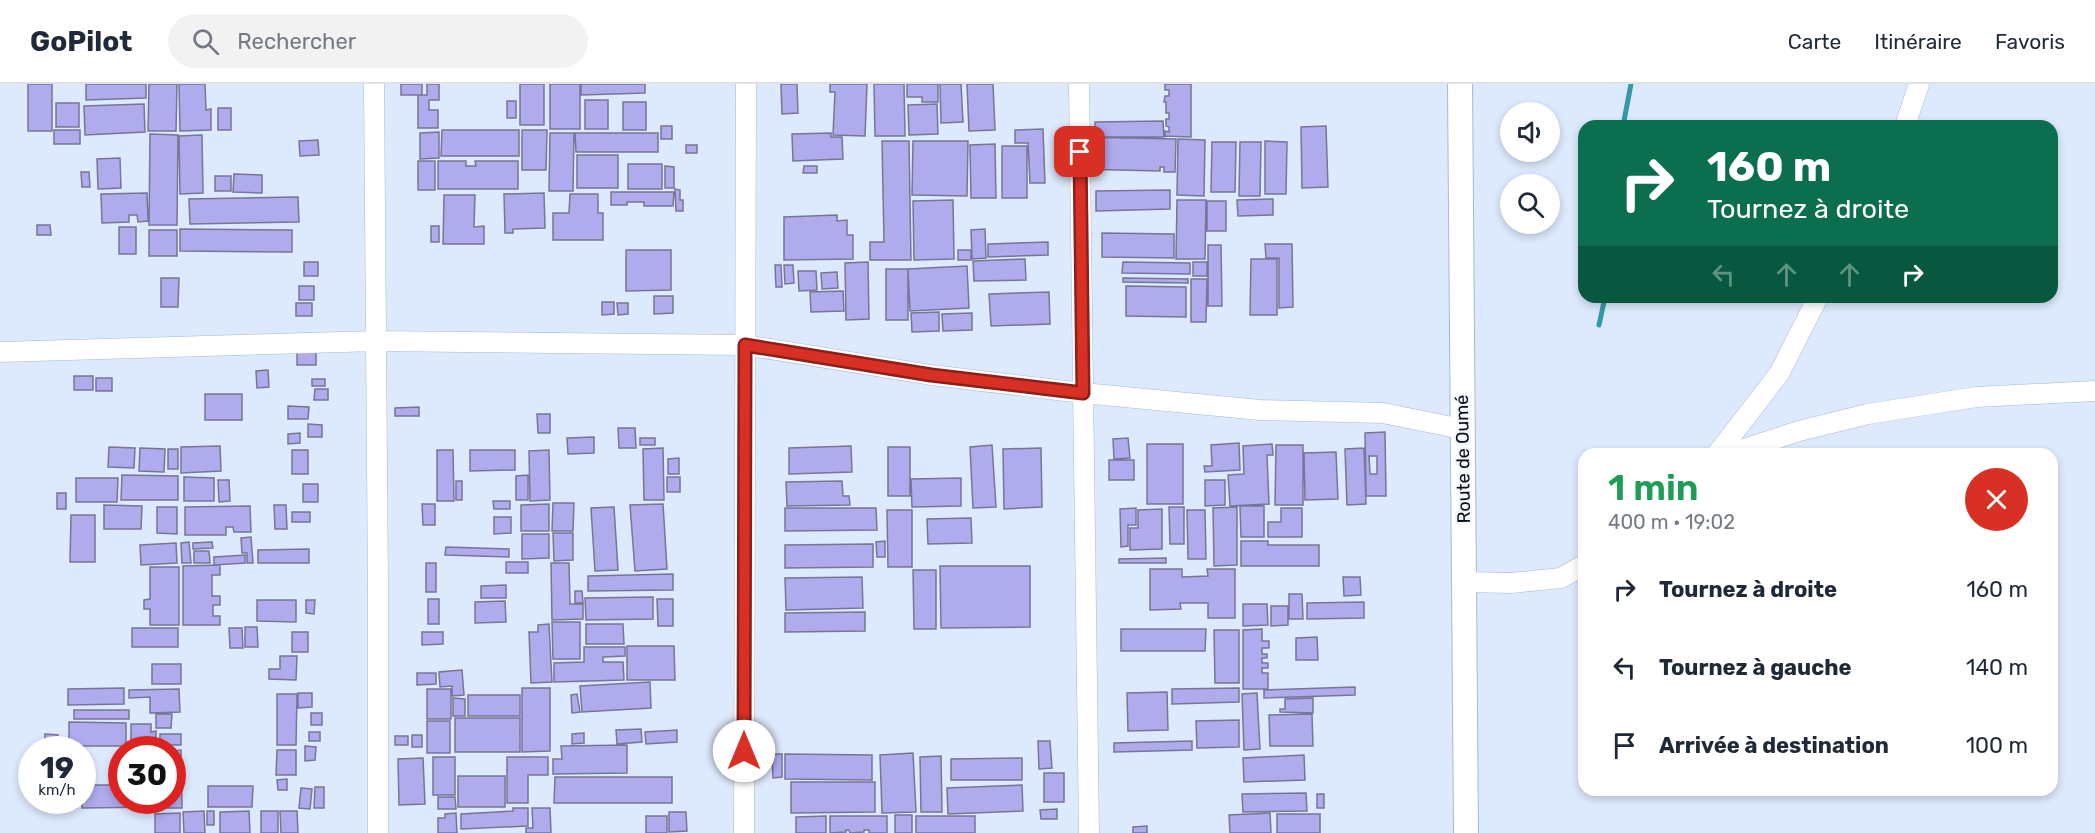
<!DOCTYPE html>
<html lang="fr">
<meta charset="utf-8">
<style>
:root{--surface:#fff;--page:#f2f2f3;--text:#1f2937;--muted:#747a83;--line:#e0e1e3}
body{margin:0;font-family:Rubik,sans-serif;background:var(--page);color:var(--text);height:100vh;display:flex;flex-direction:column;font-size:22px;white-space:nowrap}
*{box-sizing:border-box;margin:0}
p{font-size:20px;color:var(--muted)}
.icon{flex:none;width:33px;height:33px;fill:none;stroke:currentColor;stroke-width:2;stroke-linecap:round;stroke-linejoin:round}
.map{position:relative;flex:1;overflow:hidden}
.panel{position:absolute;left:1578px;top:364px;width:480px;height:348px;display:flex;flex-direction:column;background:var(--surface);border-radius:18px;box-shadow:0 3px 9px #0003}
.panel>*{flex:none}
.top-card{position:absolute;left:1578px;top:36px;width:480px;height:183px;border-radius:18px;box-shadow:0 3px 9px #0003;background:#0b6e4f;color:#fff;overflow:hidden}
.tools{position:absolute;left:1500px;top:18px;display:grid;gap:12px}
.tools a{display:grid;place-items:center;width:60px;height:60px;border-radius:50%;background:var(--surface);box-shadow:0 3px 9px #0003;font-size:30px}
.speed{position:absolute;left:18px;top:652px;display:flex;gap:12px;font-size:30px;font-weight:700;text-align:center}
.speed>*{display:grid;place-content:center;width:78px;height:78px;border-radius:50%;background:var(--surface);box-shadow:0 3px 9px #0003;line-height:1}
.speed small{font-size:15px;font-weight:400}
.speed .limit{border:9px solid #d22;background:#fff;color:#111}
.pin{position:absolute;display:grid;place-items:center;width:51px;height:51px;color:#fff;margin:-26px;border-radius:12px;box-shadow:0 3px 9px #0006}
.me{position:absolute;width:66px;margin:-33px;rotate:0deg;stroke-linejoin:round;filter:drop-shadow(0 0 4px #0008)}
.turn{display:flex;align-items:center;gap:21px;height:126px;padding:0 30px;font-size:27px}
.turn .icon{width:78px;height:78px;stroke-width:2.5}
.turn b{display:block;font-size:42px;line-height:51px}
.lanes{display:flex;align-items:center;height:57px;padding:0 30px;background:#0003;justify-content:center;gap:30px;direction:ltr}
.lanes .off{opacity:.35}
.round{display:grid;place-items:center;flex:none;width:63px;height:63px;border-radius:32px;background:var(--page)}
.overview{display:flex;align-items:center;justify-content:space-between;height:102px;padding:0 30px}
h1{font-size:36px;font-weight:600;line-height:45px;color:#1e9e55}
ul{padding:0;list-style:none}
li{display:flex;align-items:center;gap:18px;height:78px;padding:0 30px}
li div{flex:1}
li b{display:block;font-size:22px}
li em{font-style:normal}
header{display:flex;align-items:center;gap:36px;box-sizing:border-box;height:84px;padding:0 30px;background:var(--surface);border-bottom:2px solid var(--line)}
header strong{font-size:28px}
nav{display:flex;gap:33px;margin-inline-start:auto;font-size:21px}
.search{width:420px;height:54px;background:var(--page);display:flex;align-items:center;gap:15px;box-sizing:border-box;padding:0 21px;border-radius:33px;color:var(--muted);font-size:22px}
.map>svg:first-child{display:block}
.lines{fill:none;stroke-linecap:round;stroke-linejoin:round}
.stream{stroke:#359aa7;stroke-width:5}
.building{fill:#afabed;stroke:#777696;stroke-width:1.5;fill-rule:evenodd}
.minor-casing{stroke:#a7b9d8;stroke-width:21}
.tertiary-casing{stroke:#a7b9d8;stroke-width:26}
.minor{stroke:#fff;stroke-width:20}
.tertiary{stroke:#fff;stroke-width:24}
.route-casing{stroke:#8d1f18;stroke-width:15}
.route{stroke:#d93025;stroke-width:10}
.labels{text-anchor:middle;stroke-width:4.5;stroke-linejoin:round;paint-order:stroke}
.street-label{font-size:18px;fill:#060c16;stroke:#f2f6fc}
</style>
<header>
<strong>GoPilot</strong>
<div class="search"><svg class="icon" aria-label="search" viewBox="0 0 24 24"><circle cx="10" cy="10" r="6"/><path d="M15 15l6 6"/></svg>Rechercher</div>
<nav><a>Carte</a><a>Itinéraire</a><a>Favoris</a></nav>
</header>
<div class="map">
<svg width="2095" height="749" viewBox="0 0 2095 749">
<rect width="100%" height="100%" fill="#dde9fc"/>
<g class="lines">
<path class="stream" d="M1623,42L1631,0
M1599,241L1605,213"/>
</g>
<path class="building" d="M28,0H52V47H28Z
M86,0H146V14L86,16Z
M149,0H177L176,47H148Z
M179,0H205L206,26L211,25V46L180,47Z
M401,0H422V11H401Z
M427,0H439V16H429V26H438V44H418V11H427Z
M520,0H544V41H520Z
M550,0H580V45H550Z
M581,0H645V9L581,11Z
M781,0H797L798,29L782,30Z
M830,0H867L865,52L833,51L835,8H830Z
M874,0H904L905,52H875Z
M907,0H938V18H922V13H907Z
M940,0H961L963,38L941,39Z
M967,0H993L995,46L969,47Z
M1165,0H1191V53L1165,52V47L1169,48V43L1166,42V35H1169V29H1166V18H1164L1165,12H1169V6H1165Z
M585,16H608V45H585Z
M507,17H516V34H507Z
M623,18H646V46H623Z
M56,19H79V43H56Z
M144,20L145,48L85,51L84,22Z
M937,20L938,50L909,51L908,21Z
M218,24H231V46H218Z
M1163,37L1164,53H1095V38Z
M661,42H672V55H661Z
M1326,42L1328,103L1302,104L1301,43Z
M1043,45L1045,99H1030L1028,59H1015V46Z
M54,46H80V60H54Z
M442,46H519V72H441Z
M522,46H547L546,86H522Z
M439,48V74L420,75V49Z
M550,49H574L573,107H549Z
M575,49H658V68H576Z
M831,49V53H842L843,75L793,77L792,50Z
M150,50L178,51L177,141H149Z
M202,51L203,109L180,110L179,52Z
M1078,53L1176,55L1175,88H1164V83H1160V87L1077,85Z
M1178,55L1205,56L1204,112L1177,111Z
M318,56L319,71L300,72L299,57Z
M882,57H909L911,176H870V158H884Z
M913,57H968L967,112L912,111Z
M1265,57L1287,58L1286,110H1265Z
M1212,58H1236L1235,108H1211Z
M1240,58H1261L1260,112H1239Z
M995,60L996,114H971L970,61Z
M686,61H697V69H686Z
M1002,62H1027V114H1002Z
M577,71H618V104H577Z
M120,74L121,104L98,105L97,75Z
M418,77H435V106H418Z
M438,77H466V82H476L475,77H518V105H438Z
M628,80H662V105H628Z
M665,82L674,83V104H665Z
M804,82H817V89H803Z
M81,88H89L90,103H82Z
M234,90L262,91V109L233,108Z
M215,92H231V107H215Z
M675,105L680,106V116H683V127H676Z
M1170,106V125L1096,127V107Z
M611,108H674L673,122H644V118H627V121H611Z
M147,109L148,137L138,138L137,131H129V138L102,139L101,110Z
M544,109L545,144L513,145V149H505L504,110Z
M570,110H598V129H603V156H553V129H569Z
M444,111H475L474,143L484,142V160H443Z
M298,113L299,138L190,140L189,115Z
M1273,115V131L1238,132L1237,116Z
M953,116L954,175L914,176L913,117Z
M1177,116H1206L1205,175H1176Z
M1207,117H1226V147H1207Z
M837,131V137L847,136V151H853V175L784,176V133Z
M37,141H50L51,151H37Z
M431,142H439V158H431Z
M119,143H136V170H119Z
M180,145L292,146V168L180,167Z
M985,145L986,174L972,175L971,146Z
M149,146H177V172H149Z
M1102,149L1174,150V174L1102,173Z
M1048,158V171L988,173V160Z
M1265,160H1292L1293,223L1279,224V174H1266Z
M1208,161H1221L1222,222H1208Z
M626,166H671V206L626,207Z
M958,166H971V176H958Z
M1025,175L1026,196L974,197L973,177Z
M1251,175H1277V231H1250Z
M304,178H318V192H304Z
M868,178L869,235L846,236L845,179Z
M1123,178L1190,179V190L1122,189Z
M1193,178H1207V192H1193Z
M775,181H781L782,203H776Z
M784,181H793L794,199L785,200Z
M967,182L969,224L910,227L908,185Z
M886,185H908V236H886Z
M798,187H816L817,206L799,207Z
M837,188L838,204L822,205L821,189Z
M161,194H179L178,223H161Z
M1123,194L1188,195V199L1123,198Z
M1191,195H1207L1206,238H1191Z
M299,202H314V216H299Z
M1126,202L1186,203V233L1126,232Z
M843,207L844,227L811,228L810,208Z
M1049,208L1050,240L991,242L989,210Z
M654,212H673V229L654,230Z
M602,218H614V230L602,231Z
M296,219H312V232H296Z
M617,219H628V230L618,231Z
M939,228V247L912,248L911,229Z
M972,229V246L943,247L942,230Z
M297,268H316V281H297Z
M268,286L269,303L257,304L256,287Z
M74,292H93V306H74Z
M96,294H112V307H96Z
M312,295H325V302H312Z
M315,305H328V316H314Z
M205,310H242V336H205Z
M288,322L309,323L308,335H288Z
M419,323V332H395V324Z
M537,330H550V349H538Z
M308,340L322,341V353H308Z
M618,344H635L636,364H619Z
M1385,348L1386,412H1366L1365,349ZM1369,372H1377V390H1370Z
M300,349V359L288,360V350Z
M594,353V369L568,370L567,354Z
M640,354H655V361H640Z
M1128,354L1130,374L1114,375L1113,355Z
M1239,359L1240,386L1205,388L1204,382H1212L1211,361Z
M1147,360H1183V420H1147Z
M1272,360L1273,371H1267L1269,420L1230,422L1228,391L1244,390L1243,362Z
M992,361L996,423L973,424L970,363Z
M1276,361H1303V421H1275Z
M220,362L221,387L181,389V363Z
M851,362L852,388L789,390V364Z
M109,363L135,364L134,384L108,383Z
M888,363H910V412H888Z
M140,364L165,365L164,388L139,387Z
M663,364L664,416H644L643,365Z
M1041,364L1042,423L1004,425L1003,365Z
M1364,364L1366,420L1347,421L1345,365Z
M168,365H178V385H168Z
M292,366H308V390H292Z
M437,366H453L454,417H437Z
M470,366H515V386L470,387Z
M549,366L550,416L530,417L529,367Z
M1336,368L1338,415L1305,416L1304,369Z
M679,374V390H668V375Z
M1109,376H1134V396H1109Z
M122,391L178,392V416H121Z
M528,391V416H516V392Z
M184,393L214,394V417H184Z
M667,393H680V408H667Z
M76,394H118L117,418H76Z
M961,394V422L912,423L911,395Z
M218,396H229L230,417L219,418Z
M1205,396H1225V421L1205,422Z
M456,397H462V416H456Z
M842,397L843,412H849L850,421L787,422L786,398Z
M303,400H318V418H303Z
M57,409H66V425H57Z
M493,417H510V425H494Z
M553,419H574L573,447H552Z
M422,420H435V441H423Z
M549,420V447H521V421Z
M663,420L667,485L635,487L630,421Z
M104,421L142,422L141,445H104Z
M274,421H286L287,445H275Z
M250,422L251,448H234L233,443H226V451H185V423Z
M1240,422H1264V453H1241Z
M157,423H177V450L157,449Z
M614,423L618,486L595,487L591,424Z
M1169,423H1184V460H1170Z
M1237,423V481L1214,482L1213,424Z
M785,424H876L877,446L785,447Z
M1136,424V441H1128V462L1121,463L1120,425Z
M1281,424H1302V453H1268V438H1281Z
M1162,425V465L1130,466V444H1138V426Z
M887,426H912V483H888Z
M1187,426H1205L1206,475H1188Z
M292,428H310V438H292Z
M71,431H95V478H70Z
M494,433H511V449L494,450Z
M971,434L972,459L928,460L927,435Z
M553,449H573V476L554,477Z
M522,450H549V474L522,475Z
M251,453L253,479H247V469H242L241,454Z
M885,457V473H877L876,458Z
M1241,457H1268V461H1319V482H1241Z
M189,458L191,479H182L181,459Z
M212,458L213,464L193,465V459Z
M176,459L177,479L141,481L140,461Z
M873,460V483L785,484V461Z
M446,463L509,465V473L445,471Z
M309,465V479H258V466Z
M194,467H209L210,479H194Z
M245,471V479L214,481V473Z
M1166,474V479H1119V475Z
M506,478H528V489H506Z
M426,479H436V508H426Z
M551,479H569L570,520H583V535L552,536Z
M220,481V491H212V512H220V521H213V532H220V541H183V482Z
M940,482H1030V543L941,544Z
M150,483H179V541H150V525H144V516L150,515Z
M1150,485H1182V493L1208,492L1207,485H1235V534H1208V519H1180L1181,525L1150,526Z
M913,486H936V545H914Z
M673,490V506L588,507V492Z
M862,493L863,524L786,526L785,494Z
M1343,493H1360L1361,511L1344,512Z
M506,501V514H481V502Z
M575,507H582L583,519H575Z
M1289,510H1302L1303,535H1289Z
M653,513V535L586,536L585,514Z
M428,515H439V540H428Z
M657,515H673V542H658Z
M257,516H296V538L257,537Z
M306,516H315L314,530L306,529Z
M505,517L506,538L475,539V518Z
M1364,518V534L1307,535V519Z
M1243,520H1267L1268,541L1243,542Z
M1271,522H1288V541L1271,542Z
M865,528V547L785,548V529Z
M552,538H580V575H553Z
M549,540L552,598L531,599L529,548H538V541Z
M586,540H623L624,560H586Z
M245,543H257L258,563H245Z
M132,544H178V563H132Z
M229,544H242L243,564H230Z
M1121,545H1206L1205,567H1121Z
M1262,545V557H1269V564H1262V570H1267V574H1262V579H1268V584H1262V589H1268V605H1243V546Z
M1214,546H1239V599H1215Z
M292,548H308V568H292Z
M422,548H443V560L422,561Z
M1317,553L1318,576H1296V554Z
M627,562H674L675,596H627Z
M584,563H625V572L603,573V578H623L624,596L554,598V579L584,578Z
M280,572H297L296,596L269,595V585H280Z
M152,580H181V600H152Z
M462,586L464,611L452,612V602L440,603L439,588Z
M417,589H436V600L417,601Z
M650,598L651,624L582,628L580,602Z
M1355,603V611L1264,614V606Z
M124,604V620L68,621V605Z
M522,604H550V667L522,668Z
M1239,604V618L1172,620V605Z
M179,605L180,628L150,629V613L129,614V606Z
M427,605H451V635H427Z
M1167,608L1168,646L1128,647L1127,609Z
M298,609H312V623L298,624Z
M1257,609L1260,665L1244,666L1242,610Z
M277,610H297L296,661H277Z
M577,610L580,628L572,629L571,611Z
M468,611H520V632H468Z
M453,614L465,615V632H453Z
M1313,614V629L1280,628V625H1285V615Z
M74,626H129V635H74Z
M311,629H322V641H311Z
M156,630H172L171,644H156Z
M1312,630L1313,662H1270L1269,631Z
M455,634H520V668H455Z
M1239,636V663L1197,664L1196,637Z
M427,637H450V669H427Z
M69,638L126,639V662H69Z
M131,640H151V648L156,647V663L131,662Z
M641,645L642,658L617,660L616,646Z
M677,646V658L646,660L645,648Z
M309,648H320V657H309Z
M584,649V659L572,660V650Z
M45,650L58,651V666H45Z
M160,650H181V661H160Z
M412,651H422V663H412Z
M395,652H408V661H395Z
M1038,657H1050L1052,684L1039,685Z
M1192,657V666L1114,668V659Z
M627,661V689L553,690V675H562L561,662Z
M305,662L316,663L315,676L305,677Z
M181,666L182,724H164V717H172V667Z
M277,666H296V691H276Z
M913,669L916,728L882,729L880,671Z
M772,670H782V693L773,694Z
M785,670L872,671V696L785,695Z
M1304,671L1305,696L1244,698L1243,674Z
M941,672L942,728H921L920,673Z
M433,673H455V711H433Z
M507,673H548V691H528V719H507Z
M423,674L425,720L399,721L398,675Z
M1022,674V696H951V675Z
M1044,689H1064V718H1044Z
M458,692H505V723H458Z
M555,693H672V719H554Z
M287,695V706H278L277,696Z
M112,696H122V717H153V723L82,724V698H94V701H112Z
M791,698H875V728L791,729Z
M1022,701L1023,727L948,730L947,704Z
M208,702H253L252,723H208Z
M315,703H324V724H314Z
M301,704L312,705L310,725L299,724Z
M1306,709L1307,727L1243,728L1242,710Z
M1317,710H1324V724H1317Z
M438,713H455L456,725H438Z
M59,717H76V724L59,725Z
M513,724H528V742L461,745V730L513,727Z
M532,724H550L551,749H526V744H533Z
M1057,725V735H1041L1040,726Z
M204,727L205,749H184L183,728Z
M207,727H214V741H207Z
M249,727L250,749H220V728Z
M261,727H278V749H261Z
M280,727H297L298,749H281Z
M669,728H686L687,747L669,748Z
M180,729V749H155V730Z
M456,729L457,749H438V734H445V730Z
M1270,729L1271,749H1230L1229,731Z
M1277,730H1320V749H1277Z
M895,731H912V749H895Z
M646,732H667V749H646Z
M826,732V749H796V733Z
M830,732H887V749H869V746H864V748L850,749L849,746H846V748L830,749Z
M916,732H975V749H916Z
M1147,742V749H1133V743Z"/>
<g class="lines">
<defs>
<path id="minor" d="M374,0L378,506V749
M1079,0L1089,749
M1905,42L1919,0
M0,268L377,257L745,261L931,291L1083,309L1260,326L1383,329L1462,345
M1717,370L1779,290L1818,213
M1729,370L1799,347L1868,330L1976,313L2095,307
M1464,498L1511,499L1561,494L1584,481
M744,749L746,0"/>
<path id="tertiary" d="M1460,0L1466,749"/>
</defs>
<use href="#minor" class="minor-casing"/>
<use href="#tertiary" class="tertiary-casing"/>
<use href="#minor" class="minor"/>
<use href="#tertiary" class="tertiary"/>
</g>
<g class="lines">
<defs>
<path id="route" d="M744,667L745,261L931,291L1083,309L1080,68"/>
</defs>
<use href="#route" class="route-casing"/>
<use href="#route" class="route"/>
</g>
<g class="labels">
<g class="street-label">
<text transform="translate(1463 375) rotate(-91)" y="6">Route de Oumé</text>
</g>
</g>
</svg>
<div class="tools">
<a><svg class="icon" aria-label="sound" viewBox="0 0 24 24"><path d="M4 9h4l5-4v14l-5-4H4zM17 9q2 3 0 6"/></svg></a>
<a><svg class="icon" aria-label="search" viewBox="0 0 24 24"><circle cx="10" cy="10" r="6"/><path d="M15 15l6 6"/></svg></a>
</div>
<div class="speed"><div>19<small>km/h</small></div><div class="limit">30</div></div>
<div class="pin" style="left:1080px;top:68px;background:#d93025"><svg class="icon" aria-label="arrive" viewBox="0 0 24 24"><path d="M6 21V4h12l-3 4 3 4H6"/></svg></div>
<svg class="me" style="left:744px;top:667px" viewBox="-20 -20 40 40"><circle r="19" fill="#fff"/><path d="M0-13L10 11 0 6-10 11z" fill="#d93025"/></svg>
<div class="top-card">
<div class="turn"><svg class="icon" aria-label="right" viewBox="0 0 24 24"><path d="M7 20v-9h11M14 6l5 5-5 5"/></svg><div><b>160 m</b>Tournez à droite</div></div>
<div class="lanes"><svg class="icon off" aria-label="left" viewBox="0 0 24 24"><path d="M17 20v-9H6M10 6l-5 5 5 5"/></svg><svg class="icon off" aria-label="ahead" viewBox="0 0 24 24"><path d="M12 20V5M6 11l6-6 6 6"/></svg><svg class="icon off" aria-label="ahead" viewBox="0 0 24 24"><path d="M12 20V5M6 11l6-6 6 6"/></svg><svg class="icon" aria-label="right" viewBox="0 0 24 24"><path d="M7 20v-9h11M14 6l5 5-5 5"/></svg></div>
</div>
<section class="panel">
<div class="overview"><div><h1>1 min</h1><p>400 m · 19:02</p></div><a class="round" style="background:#d93025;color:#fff"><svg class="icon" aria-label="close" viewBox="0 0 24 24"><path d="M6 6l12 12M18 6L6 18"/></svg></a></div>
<ul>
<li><svg class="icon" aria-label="right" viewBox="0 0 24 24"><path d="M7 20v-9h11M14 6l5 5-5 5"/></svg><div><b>Tournez à droite</b></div><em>160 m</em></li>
<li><svg class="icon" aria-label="left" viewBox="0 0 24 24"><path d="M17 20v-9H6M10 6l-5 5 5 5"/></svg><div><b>Tournez à gauche</b></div><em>140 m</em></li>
<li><svg class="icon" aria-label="arrive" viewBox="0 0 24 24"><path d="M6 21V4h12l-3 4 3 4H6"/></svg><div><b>Arrivée à destination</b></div><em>100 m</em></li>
</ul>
</section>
</div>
